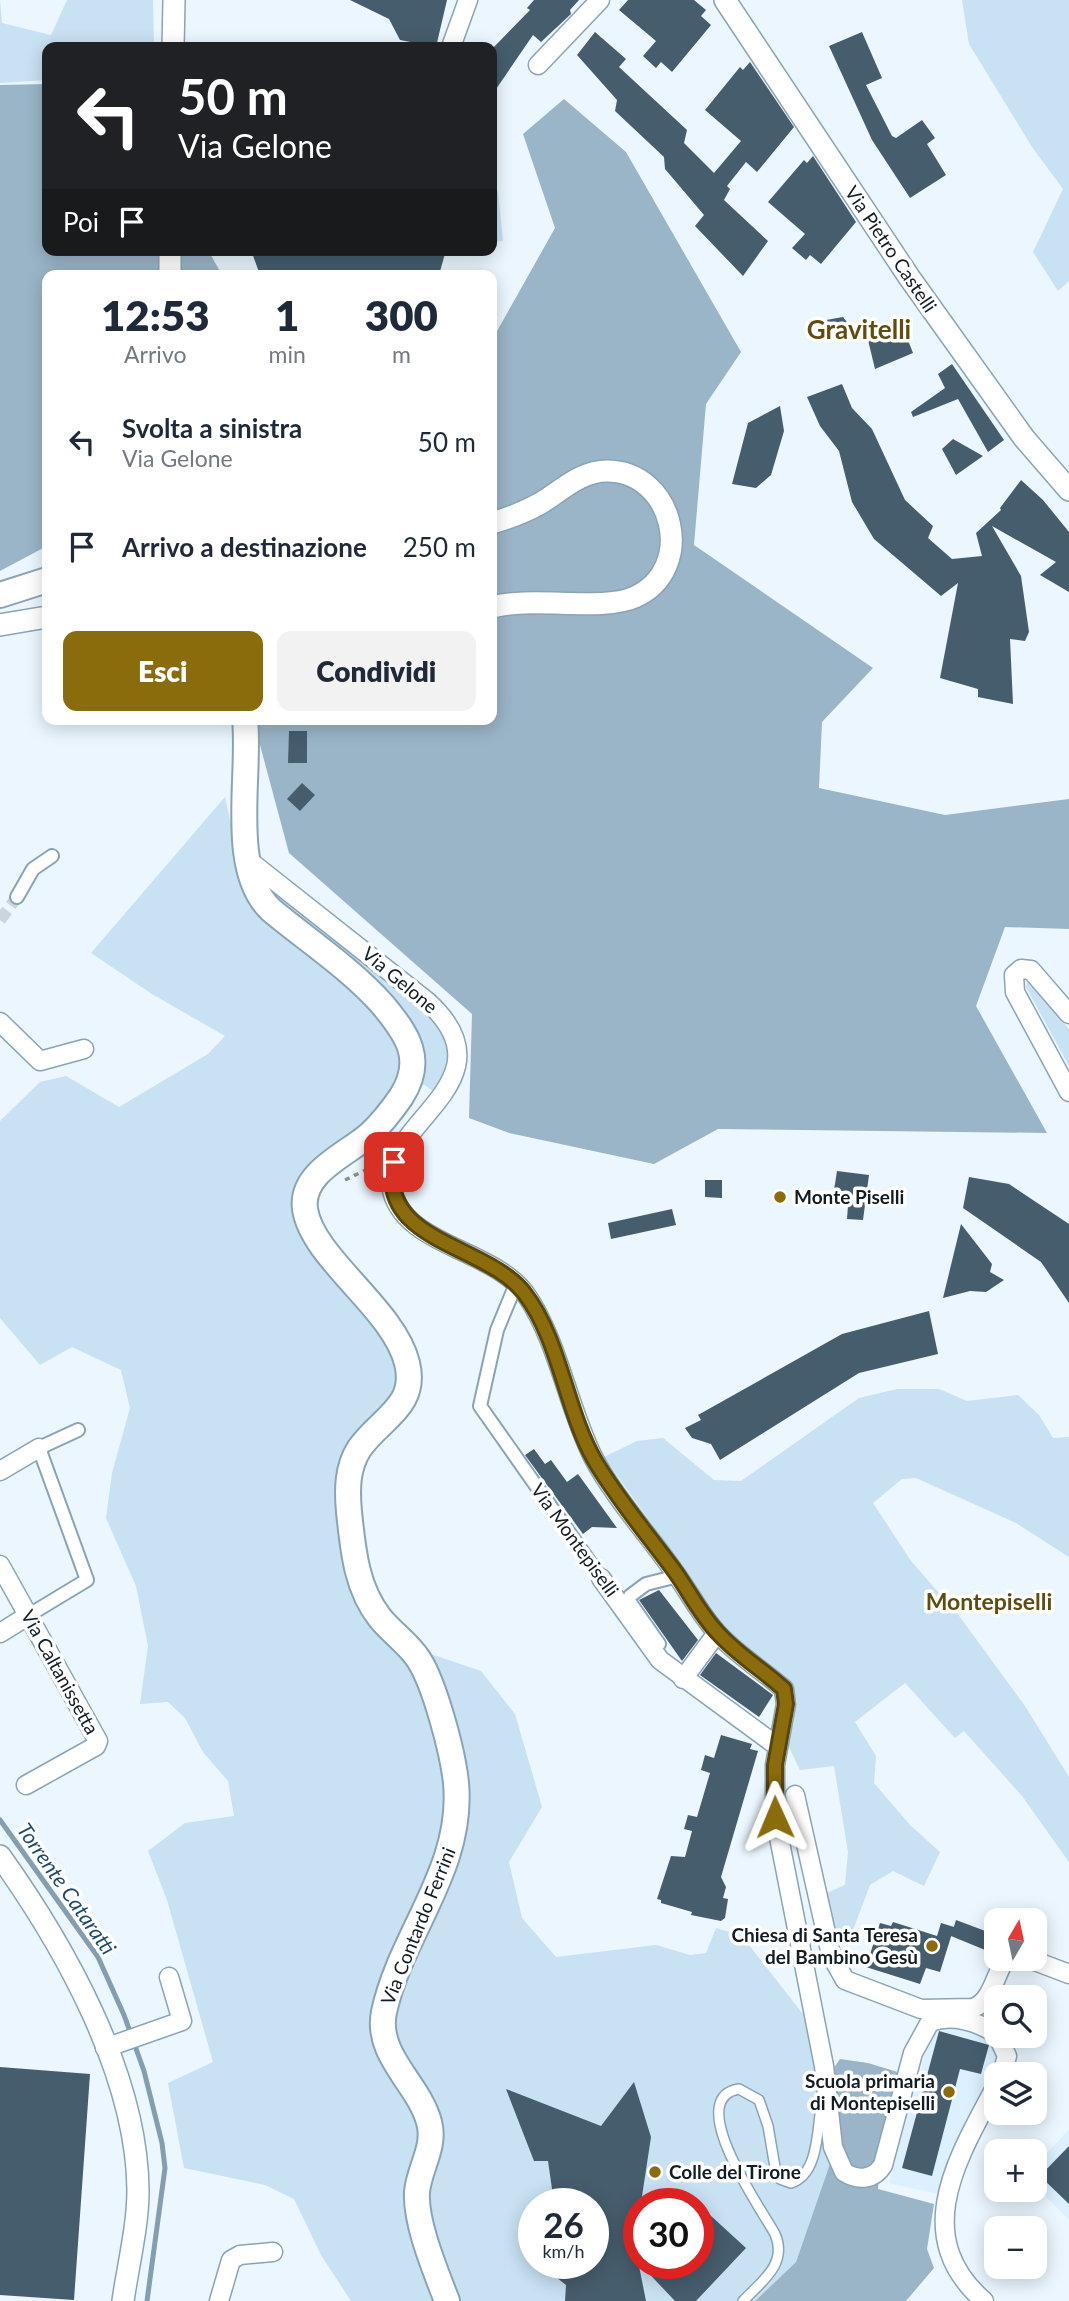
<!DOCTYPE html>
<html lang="it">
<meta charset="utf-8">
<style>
:root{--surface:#fff;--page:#f2f2f3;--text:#1f2937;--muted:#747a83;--accent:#8a6c0c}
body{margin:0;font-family:Lato,sans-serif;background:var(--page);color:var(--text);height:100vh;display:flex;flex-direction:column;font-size:26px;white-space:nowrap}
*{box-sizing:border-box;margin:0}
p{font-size:23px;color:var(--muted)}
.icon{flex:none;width:38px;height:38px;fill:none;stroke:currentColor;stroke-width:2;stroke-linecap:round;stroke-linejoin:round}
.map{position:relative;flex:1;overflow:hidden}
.side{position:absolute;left:42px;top:270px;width:455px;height:455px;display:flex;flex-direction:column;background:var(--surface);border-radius:14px;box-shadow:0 4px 18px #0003}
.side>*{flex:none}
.hud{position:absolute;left:42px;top:42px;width:455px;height:214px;border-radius:14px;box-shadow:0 4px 18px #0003;background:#202124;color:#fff;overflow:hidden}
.needle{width:46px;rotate:9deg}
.controls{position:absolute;left:984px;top:1908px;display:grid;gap:14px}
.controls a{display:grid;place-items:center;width:63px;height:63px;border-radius:14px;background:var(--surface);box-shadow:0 4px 18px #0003;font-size:35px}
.speed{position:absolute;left:518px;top:2188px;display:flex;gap:14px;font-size:35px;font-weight:700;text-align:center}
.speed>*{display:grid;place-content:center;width:91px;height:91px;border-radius:50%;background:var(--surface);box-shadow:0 4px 18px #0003;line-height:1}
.speed small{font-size:18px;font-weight:400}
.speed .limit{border:10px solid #d22;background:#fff;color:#111}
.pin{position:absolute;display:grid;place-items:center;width:60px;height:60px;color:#fff;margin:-30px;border-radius:14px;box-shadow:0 4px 10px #0006}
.me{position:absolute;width:77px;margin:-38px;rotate:359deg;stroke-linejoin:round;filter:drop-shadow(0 0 5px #0008)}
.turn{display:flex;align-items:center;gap:24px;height:147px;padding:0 21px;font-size:32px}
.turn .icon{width:91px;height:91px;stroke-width:2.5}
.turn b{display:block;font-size:49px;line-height:60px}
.then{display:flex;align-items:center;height:66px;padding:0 21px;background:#0003;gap:14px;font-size:26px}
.eta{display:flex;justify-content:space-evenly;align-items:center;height:119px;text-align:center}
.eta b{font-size:42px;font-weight:800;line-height:49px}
.button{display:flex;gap:14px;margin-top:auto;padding:14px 21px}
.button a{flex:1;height:80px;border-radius:14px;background:var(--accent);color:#fff;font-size:28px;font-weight:800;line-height:80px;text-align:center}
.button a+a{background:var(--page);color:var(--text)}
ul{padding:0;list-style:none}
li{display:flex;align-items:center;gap:21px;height:105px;padding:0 21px}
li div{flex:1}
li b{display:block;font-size:26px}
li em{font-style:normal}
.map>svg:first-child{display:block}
.built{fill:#dcf0ff}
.green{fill:#c8e1f3;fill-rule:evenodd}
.forest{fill:#9ab5c8}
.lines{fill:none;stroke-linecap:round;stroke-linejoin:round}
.stream{stroke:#849eb0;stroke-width:5}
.building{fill:#465d6d}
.pedestrian-tunnel{stroke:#cad5dd;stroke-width:12;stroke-dasharray:12 6;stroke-linecap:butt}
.service-casing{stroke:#8aa4b6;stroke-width:12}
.pedestrian-casing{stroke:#8aa4b6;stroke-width:16}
.minor-casing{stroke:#8aa4b6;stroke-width:21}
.tertiary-casing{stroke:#8aa4b6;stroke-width:24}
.secondary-casing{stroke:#8aa4b6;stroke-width:28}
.path{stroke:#859098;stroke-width:3.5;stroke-dasharray:5 5;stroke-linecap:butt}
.service{stroke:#fff;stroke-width:9}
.pedestrian{stroke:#fff;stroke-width:12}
.minor{stroke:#fff;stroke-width:18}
.tertiary{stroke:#fff;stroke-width:21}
.secondary{stroke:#fff;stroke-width:24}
.route-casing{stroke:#5a4608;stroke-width:18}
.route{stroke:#8a6c0c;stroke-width:12}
.poi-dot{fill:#8a6c0c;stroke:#fff;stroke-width:2.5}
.labels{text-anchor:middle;stroke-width:7;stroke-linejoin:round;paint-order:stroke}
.street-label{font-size:19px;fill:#121c23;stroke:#fff}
.poi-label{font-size:19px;font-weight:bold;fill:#121c23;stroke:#fff;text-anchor:start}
.water-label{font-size:21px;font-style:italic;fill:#1c4b68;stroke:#fff}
.quarter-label{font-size:23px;font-weight:bold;fill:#614c10;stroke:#fff}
.district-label{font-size:26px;font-weight:bold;fill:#614c10;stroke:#fff}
</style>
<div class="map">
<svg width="1069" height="2301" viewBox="0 0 1069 2301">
<rect width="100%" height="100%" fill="#ebf6fe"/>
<path class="built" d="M953,2025L985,2034L997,2047L994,2069L949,2161L938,2194L889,2183L928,2044L939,2028Z
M1069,2130V2220L1034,2185V2166Z"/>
<path class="green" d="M0,0L2,23L51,35L67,0H153L154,47H47V80L0,83Z
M962,0H1069V281L1058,291L1033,252L1063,189L1032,147L969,44Z
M492,185L498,192L503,241L492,242Z
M225,797L241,870L372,1004L408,1058L395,1092L349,1138L311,1162L301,1173L292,1198L298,1225L374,1318L399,1370L395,1393L357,1434L349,1580L416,1649L481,1671L515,1714L542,1807L509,1862L522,1918L556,1957L656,1945L690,1955L706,1953L716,1928L741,1935L806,2018L830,2165L796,2262L755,2301H351L321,2255L294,2199L265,2185L184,2168L168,2083L213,2062L167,1900L148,1851L185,1823L234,1816L228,1781L203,1752L185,1718L168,1702L140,1704L148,1646L136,1586L106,1518L112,1473L130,1408L121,1370L72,1347L40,1365L0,1318V1121L40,1082L66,1076L119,1107L208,1054L225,1036L152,994L91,953ZM534,2203H593V2263H534ZM639,2203H698V2263H639Z
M260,879L422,1008C448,1038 459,1055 435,1092L421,1083L424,1061Z
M1027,982L1032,983L1069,1029V1066L1026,987Z
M897,1389H939L967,1401L1018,1395L1039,1415L1053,1438L1069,1437V1557L1016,1523L916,1478L902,1479L873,1503L911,1561L960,1617L1025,1706L1069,1777V1862L1022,1796L964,1731L955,1738L905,1683L855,1722L876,1756L874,1783L910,1825L940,1852L924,1886L893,1871L870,1885L853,1930L830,1928L820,1896L845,1885L848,1852L834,1766L800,1770L787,1743L797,1702L793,1686L726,1628L604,1457L637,1441L663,1438L714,1480L741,1481L859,1398Z"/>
<path class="forest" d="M47,84V250H208L222,275H47V546L0,571V85Z
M564,99L626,152L741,352L706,404L694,545L873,668L822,722L819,788L945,815L1069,799V929L1005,927L976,1006L1047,1133L718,1129L654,1164L509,1133L469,1118L472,1014L289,853L253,719H492V340L555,228L523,134Z
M840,2059L868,2063L901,2073L881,2156L878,2189L934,2204L927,2249L934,2268L906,2301H755L796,2262L839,2138L830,2095L840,2089L831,2072Z"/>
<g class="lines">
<path class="stream" d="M0,1820L98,1957L124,2015L144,2071L162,2143L165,2168L147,2301"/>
</g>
<path class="building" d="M350,0H447L436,47L400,40L389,19Z
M534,0H579L570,10L571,14L541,42L533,35L492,95V49L530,10L527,8Z
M628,0H694L706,10L701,16L711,25L672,72L661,62L656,68L643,56L656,41L619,10Z
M595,32L626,59L619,67L687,130L684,143L714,173L741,141L705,110L740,67L743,70L750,62L794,127L757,172L746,162L727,186L730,189L724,200L768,241L743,276L695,226L704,215L665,169L664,157L615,111L617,100L577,55Z
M862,32L882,78L866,85L892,136L896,138L922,120L935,138L927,144L946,175L910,198L872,140L829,46Z
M813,156L856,222L821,264L810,255L806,260L792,248L805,234L768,202L804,160L807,163Z
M251,250H446L439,275H260Z
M843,317L854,331L830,340L815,322Z
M904,330L913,353L875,369L868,340Z
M952,364L1004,440L988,452L958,399L913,417L911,412L945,388L938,374Z
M842,384L852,408L872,429L905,500L933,526L928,538L952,559L982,556L976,533L1001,510L1000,508L1021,480L1043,500L1069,532V592L1040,575L1056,562L992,526L1021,576L1029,632L1025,641L1010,639L1013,704L978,697V689L940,678L958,583L941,596L874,539L852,502L839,451L820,426L807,397Z
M780,406L784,431L771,475L756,488L732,484L748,423Z
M953,439L983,456L956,475L942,449Z
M289,731H307V763H288Z
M302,783L315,795L300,811L287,799Z
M837,1171L869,1175L863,1220L847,1219L849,1192L834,1190Z
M969,1177L1009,1184L1069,1224V1303L1041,1262L963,1208Z
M705,1180H722V1198L705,1197Z
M672,1209L676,1225L611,1239L608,1223Z
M961,1224L992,1264L990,1272L1004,1280L986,1292L970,1291L943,1298Z
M929,1311L938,1354L859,1373L720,1460L711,1444L692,1438L685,1428L701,1420L698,1415L842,1334Z
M534,1449L545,1464L551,1460L567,1482L578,1474L617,1528L592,1527L583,1534L525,1455Z
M659,1590L698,1640L682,1661L639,1600Z
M716,1653L773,1695L759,1717L700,1675Z
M721,1735L752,1744L750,1749L758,1751L721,1877L726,1887L723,1898L728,1899L725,1918L721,1921L691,1915L692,1912L661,1903V1900L657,1899L671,1856L685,1857L692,1831L684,1829L688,1815L697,1817L710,1773L701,1770L705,1755L714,1758Z
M956,1920L996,1935L990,1952L951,1936Z
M893,1922L937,1936L941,1923L954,1927L940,1972L926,1968L920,1984L866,1967L880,1923L891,1926Z
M939,2031L989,2045L981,2074L960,2069L932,2176L902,2168Z
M0,2067L90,2074L74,2300L0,2295Z
M634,2082L651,2137L641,2203H639L635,2246L646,2301H565L566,2285L538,2263H593V2203H554L548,2161H534L506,2089L601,2126Z
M1069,2146V2204L1040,2176Z
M698,2204L746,2248L696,2301H675L639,2263H698Z"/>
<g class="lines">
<path class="pedestrian-tunnel" d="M0,920L17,897"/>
<defs>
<path id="service" d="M743,2301C762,2281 788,2264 775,2234C762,2210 682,2098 739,2089L759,2100L768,2126L776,2173L780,2179L791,2183C820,2174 817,2125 822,2101"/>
<path id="pedestrian" d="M17,897L33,869L52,856
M516,1284L497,1330L480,1406L601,1578
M29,1615L87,1580L39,1448L78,1430
M659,1644L629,1601L630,1596L646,1584L678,1576"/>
<path id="minor" d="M451,47L468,0
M538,65L600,0
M247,859L428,1002C515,1082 380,1123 391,1186C401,1247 495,1248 527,1296C558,1342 568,1407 593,1457C612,1494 649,1536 673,1570C688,1590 701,1616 719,1635C738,1655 763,1671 784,1689L786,1704L775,1765V1817L824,2066L833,2147L844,2172C858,2181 874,2180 883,2165L913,2053L930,2022C952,2014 977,2021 996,2034
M1069,1014L1031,970L1021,969L1014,975L1015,992L1069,1092
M0,1022L40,1061L84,1049
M0,1471L39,1448
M0,1565L98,1741L96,1746L26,1785
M601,1578L660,1660L777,1746
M0,1633L29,1615
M683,1679L717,1633
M795,1795L831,1955L845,1980L921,2009L973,2008C992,2002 995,1974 1006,1958
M1027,1958L1069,1974
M997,2035L1007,2056L1002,2074
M105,2048L182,2021L169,1977
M219,2301L231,2260L240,2255L273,2252
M984,2301C908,2235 959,2156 996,2086"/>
<path id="tertiary" d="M725,0L909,277L1024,438L1069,490
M173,47L174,0
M170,250V275
M492,523C509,518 525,512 541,503C562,490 581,471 607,471C674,471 697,569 635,597C601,612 533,596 492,607
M0,625L47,617
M0,1856C65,1947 137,2075 138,2190C138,2227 128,2265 123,2301"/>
<path id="secondary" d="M0,595L47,580
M245,719C251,775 228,869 271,910C307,940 351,969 382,1004C408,1035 425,1060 401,1097C392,1110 382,1123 370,1134C348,1154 300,1172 305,1209C312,1258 394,1309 407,1363C418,1407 379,1419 359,1449C347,1468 347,1490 349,1512C353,1549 356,1588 380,1618C392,1633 409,1644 419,1660C435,1685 453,1753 456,1783C464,1869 401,1933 384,2012C375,2055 419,2084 429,2122C436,2147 419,2168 417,2192C415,2223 436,2272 447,2301"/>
</defs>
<use href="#service" class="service-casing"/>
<use href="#pedestrian" class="pedestrian-casing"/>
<use href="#minor" class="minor-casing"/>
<use href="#tertiary" class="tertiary-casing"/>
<use href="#secondary" class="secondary-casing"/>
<path class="path" d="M345,1180L376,1165"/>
<use href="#service" class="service"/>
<use href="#pedestrian" class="pedestrian"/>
<use href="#minor" class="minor"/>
<use href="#tertiary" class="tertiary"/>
<use href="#secondary" class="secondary"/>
</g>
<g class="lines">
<defs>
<path id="route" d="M394,1162C377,1243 488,1244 525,1294C560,1340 566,1411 595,1461C618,1500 649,1536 676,1573C690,1593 702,1617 719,1634C738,1655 763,1670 784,1689L786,1704L775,1765V1817"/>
</defs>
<use href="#route" class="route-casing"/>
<use href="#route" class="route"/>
</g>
<g class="poi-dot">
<circle cx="780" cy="1197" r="7"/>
<circle cx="932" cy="1946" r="7"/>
<circle cx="949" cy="2092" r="7"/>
<circle cx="655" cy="2172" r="7"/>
</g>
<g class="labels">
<g class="street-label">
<text transform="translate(891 249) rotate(56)" y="7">Via Pietro Castelli</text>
<text transform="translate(400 980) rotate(40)" y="7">Via Gelone</text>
<text transform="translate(575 1540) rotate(54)" y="7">Via Montepiselli</text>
<text transform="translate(60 1672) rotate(61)" y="7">Via Caltanissetta</text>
<text transform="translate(418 1926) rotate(-68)" y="7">Via Contardo Ferrini</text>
</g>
<g class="poi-label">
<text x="794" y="1204">Monte Piselli</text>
<text x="918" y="1942" text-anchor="end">Chiesa di Santa Teresa<tspan x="918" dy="22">del Bambino Gesù</tspan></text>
<text x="935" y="2088" text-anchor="end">Scuola primaria<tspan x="935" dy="22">di Montepiselli</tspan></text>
<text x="669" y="2179">Colle del Tirone</text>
</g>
<g class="water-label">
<text transform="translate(66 1889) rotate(55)" y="7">Torrente Cataratti</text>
</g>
<g class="quarter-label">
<text x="989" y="1610">Montepiselli</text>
</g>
<g class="district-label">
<text x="859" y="339">Gravitelli</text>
</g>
</g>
</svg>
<div class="controls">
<a><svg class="needle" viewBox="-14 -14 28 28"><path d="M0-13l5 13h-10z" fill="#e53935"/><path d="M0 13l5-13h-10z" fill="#747a83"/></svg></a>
<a><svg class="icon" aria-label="search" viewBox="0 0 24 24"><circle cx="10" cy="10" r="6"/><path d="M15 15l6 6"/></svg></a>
<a><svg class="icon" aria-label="layers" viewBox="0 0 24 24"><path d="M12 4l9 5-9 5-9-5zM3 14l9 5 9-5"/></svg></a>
<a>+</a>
<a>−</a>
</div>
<div class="speed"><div>26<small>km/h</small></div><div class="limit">30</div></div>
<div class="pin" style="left:394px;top:1162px;background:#d93025"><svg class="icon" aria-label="arrive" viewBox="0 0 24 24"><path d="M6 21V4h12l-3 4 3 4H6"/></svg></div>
<svg class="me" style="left:775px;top:1817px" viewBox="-20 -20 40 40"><path d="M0-17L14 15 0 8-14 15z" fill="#8a6c0c" stroke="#fff" stroke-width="4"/></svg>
<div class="hud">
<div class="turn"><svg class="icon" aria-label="left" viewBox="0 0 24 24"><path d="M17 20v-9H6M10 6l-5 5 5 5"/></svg><div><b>50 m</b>Via Gelone</div></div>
<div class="then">Poi<svg class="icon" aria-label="arrive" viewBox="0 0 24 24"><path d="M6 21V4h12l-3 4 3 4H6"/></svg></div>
</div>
<section class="side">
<div class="eta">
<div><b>12:53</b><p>Arrivo</p></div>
<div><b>1</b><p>min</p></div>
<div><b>300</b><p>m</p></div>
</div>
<ul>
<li><svg class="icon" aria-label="left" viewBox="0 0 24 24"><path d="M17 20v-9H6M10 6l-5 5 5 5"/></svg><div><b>Svolta a sinistra</b><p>Via Gelone</p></div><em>50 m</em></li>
<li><svg class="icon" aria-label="arrive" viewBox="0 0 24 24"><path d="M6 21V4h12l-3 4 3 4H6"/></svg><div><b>Arrivo a destinazione</b></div><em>250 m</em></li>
</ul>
<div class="button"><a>Esci</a><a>Condividi</a></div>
</section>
</div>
